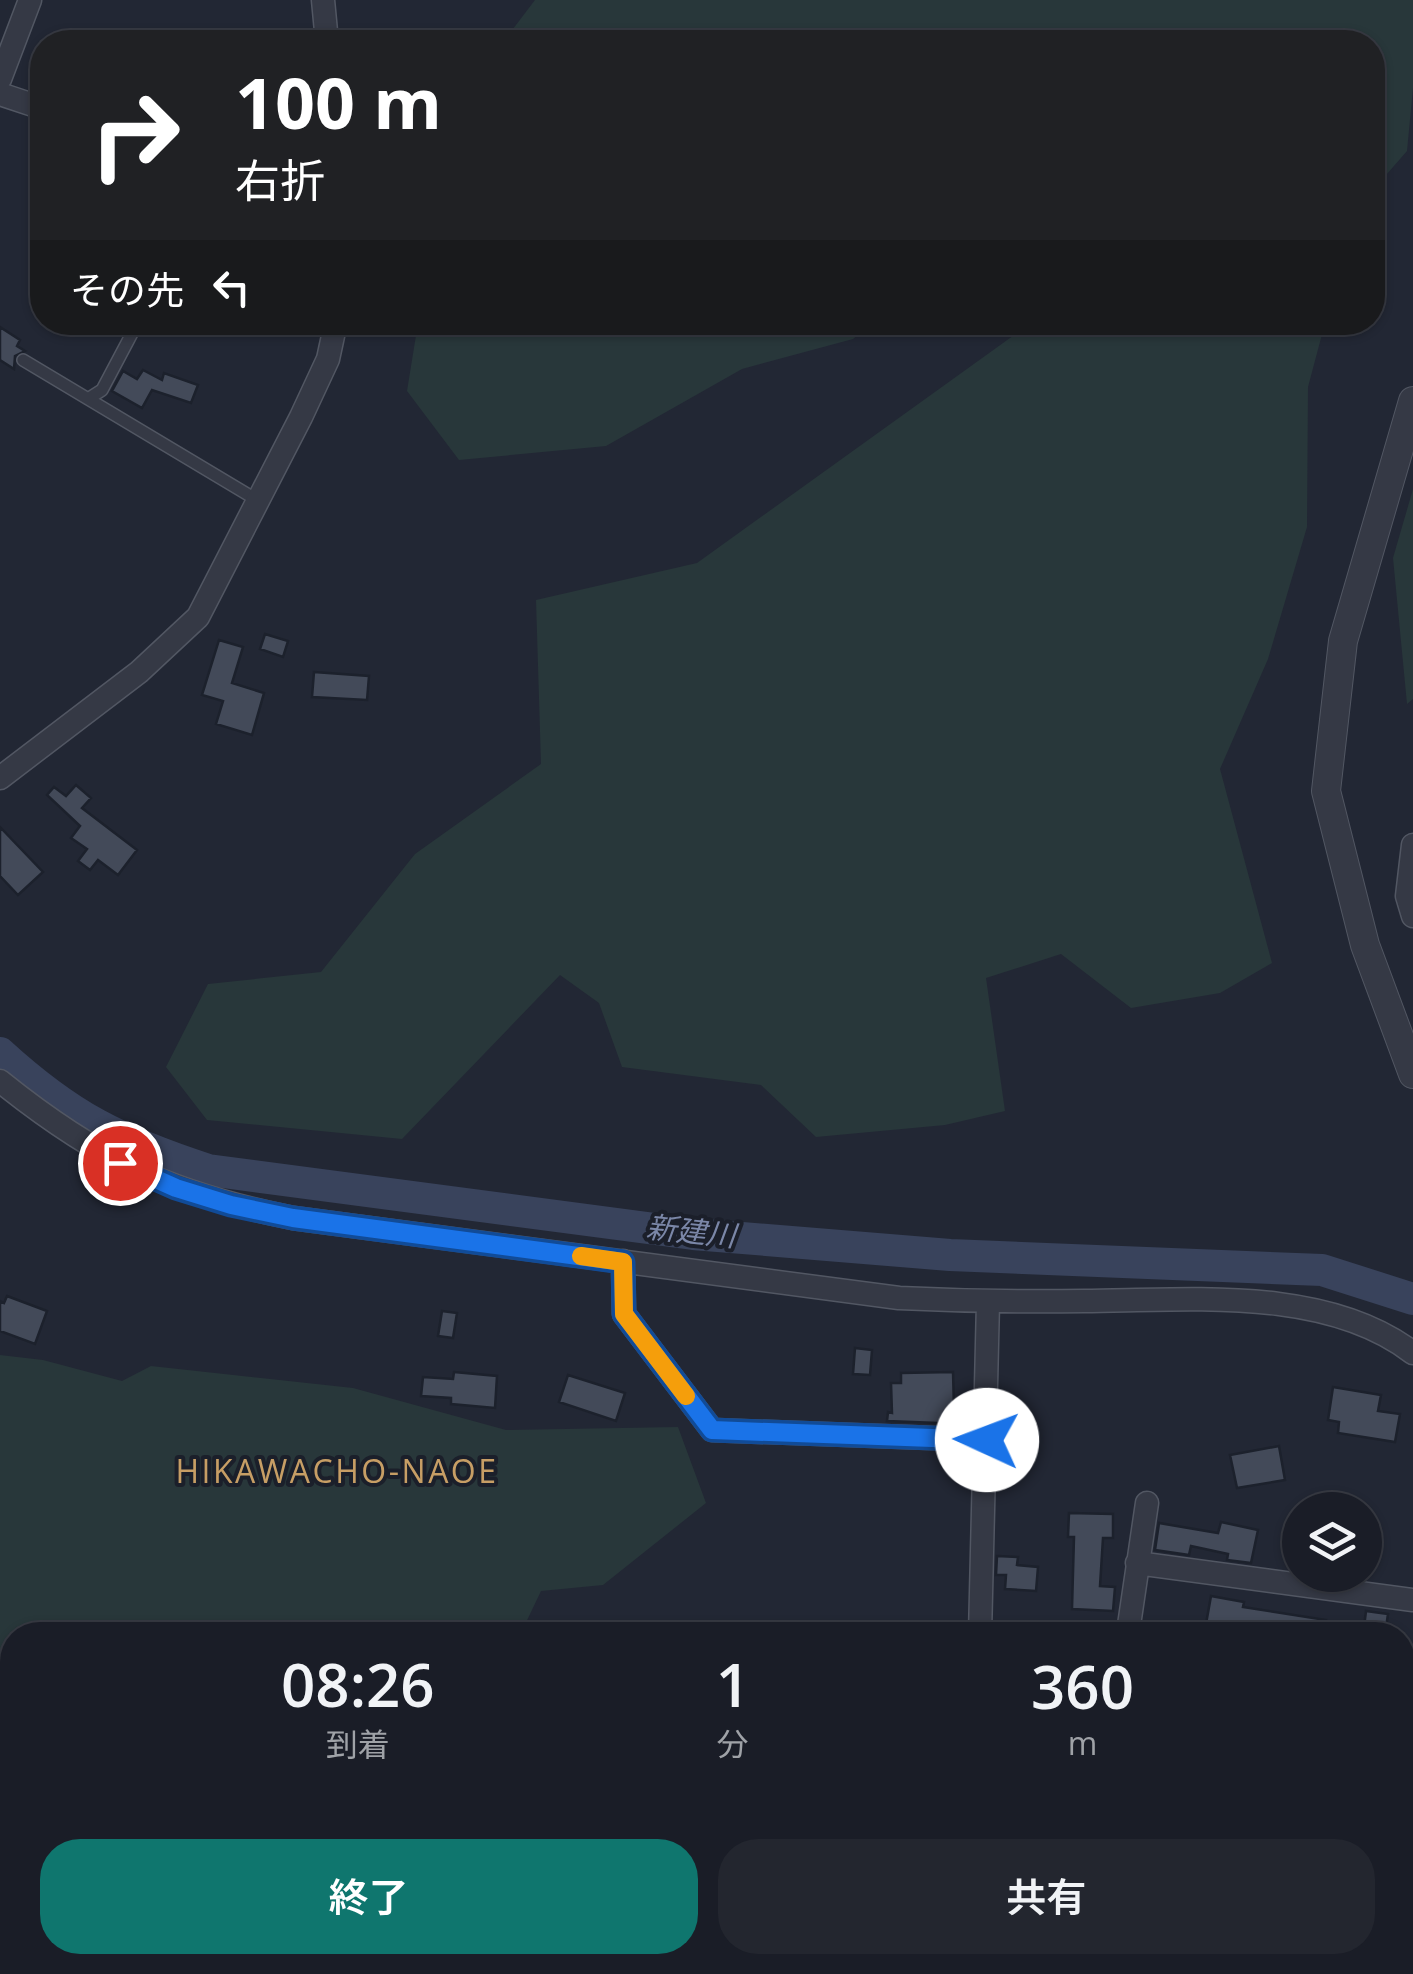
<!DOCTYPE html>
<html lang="ja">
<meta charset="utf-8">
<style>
:root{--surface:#1a1d27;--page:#23262f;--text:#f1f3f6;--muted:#9fa2a7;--line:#383b44;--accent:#0f766e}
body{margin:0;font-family:"Open Sans","Noto Sans JP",sans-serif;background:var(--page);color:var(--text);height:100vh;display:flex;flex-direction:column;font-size:38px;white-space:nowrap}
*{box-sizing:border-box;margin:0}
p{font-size:32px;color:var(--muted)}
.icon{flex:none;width:55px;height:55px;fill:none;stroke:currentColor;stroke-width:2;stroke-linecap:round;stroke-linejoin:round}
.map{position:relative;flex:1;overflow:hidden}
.drawer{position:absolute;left:0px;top:1622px;width:1415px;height:352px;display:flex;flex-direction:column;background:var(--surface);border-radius:40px 40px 0 0;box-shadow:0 2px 8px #0004,0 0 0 2px var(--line)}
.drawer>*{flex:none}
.hud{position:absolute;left:30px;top:30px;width:1355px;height:305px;border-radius:40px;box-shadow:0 2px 8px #0004,0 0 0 2px var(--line);background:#202124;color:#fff;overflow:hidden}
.tools{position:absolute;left:1282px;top:1492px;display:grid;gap:20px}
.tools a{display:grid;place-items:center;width:100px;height:100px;border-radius:50%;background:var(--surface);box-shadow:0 2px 8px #0004,0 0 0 2px var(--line);font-size:50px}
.pin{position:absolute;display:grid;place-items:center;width:85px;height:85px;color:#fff;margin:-42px;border:5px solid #fff;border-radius:50%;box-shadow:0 2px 10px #0007}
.me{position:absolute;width:110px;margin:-55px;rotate:272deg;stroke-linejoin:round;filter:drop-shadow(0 0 8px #0008)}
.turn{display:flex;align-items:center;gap:35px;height:210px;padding:0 40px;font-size:45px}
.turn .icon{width:130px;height:130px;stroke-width:2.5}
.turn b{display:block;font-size:70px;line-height:85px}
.then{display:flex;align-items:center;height:95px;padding:0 40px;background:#0003;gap:20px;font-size:38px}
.eta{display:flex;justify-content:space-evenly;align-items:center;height:170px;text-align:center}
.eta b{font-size:60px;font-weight:600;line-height:70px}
.cta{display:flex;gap:20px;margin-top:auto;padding:20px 40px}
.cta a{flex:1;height:115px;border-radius:40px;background:var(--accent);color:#fff;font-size:40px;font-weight:600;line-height:115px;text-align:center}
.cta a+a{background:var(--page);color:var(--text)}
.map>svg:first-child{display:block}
.green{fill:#28373a}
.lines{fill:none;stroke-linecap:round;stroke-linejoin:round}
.river{stroke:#39435c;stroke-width:32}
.building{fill:#434a59;stroke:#1c212c;stroke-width:2.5}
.service-casing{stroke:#525763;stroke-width:14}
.minor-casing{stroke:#525763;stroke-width:25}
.tertiary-casing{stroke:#525763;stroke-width:30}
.service{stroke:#353945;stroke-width:11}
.minor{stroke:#353945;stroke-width:22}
.tertiary{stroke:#353945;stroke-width:28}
.route-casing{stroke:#114b97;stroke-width:25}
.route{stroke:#1a73e8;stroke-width:18}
.slow{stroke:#f59e0b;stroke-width:18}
.labels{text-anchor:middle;stroke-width:8;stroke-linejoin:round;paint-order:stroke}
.water-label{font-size:30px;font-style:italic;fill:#7b87a8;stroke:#1b1f2a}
.quarter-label{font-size:32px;letter-spacing:2.5px;fill:#c79e65;stroke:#1b1f2a}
</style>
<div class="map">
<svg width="1413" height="1974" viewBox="0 0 1413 1974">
<rect width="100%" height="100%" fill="#222734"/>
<path class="green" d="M535,0H1413V88L1407,151L1373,190L1372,42H503Z
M418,323V322L873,323L853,339L742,369L606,446L459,460L407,391Z
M1031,323H1325L1308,387L1307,527L1268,659L1220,769L1272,963L1220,993L1131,1008L1061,954L986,978L1005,1111L945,1125L816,1137L761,1085L622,1067L599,1003L560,975L402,1139L207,1120L166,1067L208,984L321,972L415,854L541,764L536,600L697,563Z
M1413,489V699L1407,704L1393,558Z
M0,1355L43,1360L122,1381L151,1366L353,1388L506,1430L678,1427L706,1503L603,1585L541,1591L520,1635H290L289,1629L146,1635H12V1715L0,1712Z
M23,1962L254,1967V1974H22Z"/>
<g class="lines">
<path class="river" d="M0,1053C70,1117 119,1141 208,1170L693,1234L950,1255L1322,1270L1413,1299"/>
</g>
<path class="building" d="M0,327L20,340L17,346L25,351L15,356L14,369L0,360Z
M143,370L162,380L164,373L198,385L191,403L152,390L142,408L112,391L123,371L137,379Z
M265,634L288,641L283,657L260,649Z
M219,640L243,647L232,683L264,693L252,735L216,724L223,701L202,695Z
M314,672L369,676L367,700L312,697Z
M76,785L91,798L82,808L137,850L118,875L98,860L90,870L78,861L87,849L71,838L80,826L47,795L54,787L66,796Z
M0,827L43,872L18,895L0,876Z
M7,1296L47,1311L35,1344L0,1331V1301L4,1303Z
M442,1311L457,1313L453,1338L438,1336Z
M855,1348L872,1350L870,1375L853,1374Z
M454,1372L497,1376L495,1408L451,1404V1398L421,1396L423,1377L453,1379Z
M953,1372L954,1408L963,1407L964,1424L887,1421L888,1412L892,1413L891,1383H901V1373Z
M568,1375L625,1393L616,1421L559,1402Z
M1333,1387L1381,1395L1378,1411L1400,1414L1395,1442L1338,1433L1339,1422L1328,1420Z
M1279,1446L1285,1480L1237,1488L1230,1455Z
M1069,1513L1113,1514V1538H1103L1100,1586L1115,1587L1113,1611L1072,1609L1074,1537H1068Z
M1221,1522L1258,1530L1251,1563L1227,1560L1228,1554L1191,1546L1189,1555L1155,1550L1159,1523L1218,1533Z
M997,1556L1018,1557L1017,1565L1038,1567L1036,1591L1005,1589L1006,1575H996Z
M1211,1596L1244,1602L1243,1607L1326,1620L1325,1635H1204Z
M1366,1611L1388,1614L1385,1635H1363Z"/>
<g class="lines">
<defs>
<path id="service" d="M23,360L257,500
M88,399L102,390L138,322"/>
<path id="minor" d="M323,0L327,42
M0,79L30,0
M0,94L42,108
M0,778L139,672L198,617L301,417L328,359L336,322
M1413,845L1407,896L1413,916
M0,1081C98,1160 169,1193 293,1218L899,1298C961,1301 1022,1302 1084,1301C1188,1300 1326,1286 1413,1353
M623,1261L624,1314L712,1430L987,1440
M1147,1503L1128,1632L1149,1635
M1137,1563L1413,1600
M980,1635L988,1302
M1402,1906L1413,1908
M1087,1962L1134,1970V1962
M952,1974L953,1962"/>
<path id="tertiary" d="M1413,401L1343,641L1326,791L1365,945L1413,1074
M1402,1737L1413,1660
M0,1939L12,1940
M546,1962L678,1974
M1370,1974L1372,1962"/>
</defs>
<use href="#service" class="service-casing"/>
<use href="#minor" class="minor-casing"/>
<use href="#tertiary" class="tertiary-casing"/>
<use href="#service" class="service"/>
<use href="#minor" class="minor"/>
<use href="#tertiary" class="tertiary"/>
</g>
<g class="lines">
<defs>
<path id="route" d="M120,1163L176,1188L231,1205L293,1218L623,1262L624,1314L712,1430L987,1440"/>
</defs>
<use href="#route" class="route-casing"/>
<use href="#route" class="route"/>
<path class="slow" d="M581,1256L623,1262L624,1314L686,1396"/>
</g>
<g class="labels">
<g class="water-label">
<text transform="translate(691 1232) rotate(6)" y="10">新建川</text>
</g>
<g class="quarter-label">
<text x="337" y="1483">HIKAWACHO-NAOE</text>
</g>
</g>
</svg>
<div class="tools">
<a><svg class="icon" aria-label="layers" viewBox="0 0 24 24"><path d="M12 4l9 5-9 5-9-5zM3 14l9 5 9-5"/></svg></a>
</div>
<div class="pin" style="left:120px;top:1163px;background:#d93025"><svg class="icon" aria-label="arrive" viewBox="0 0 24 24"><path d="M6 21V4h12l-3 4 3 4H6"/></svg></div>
<svg class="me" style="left:987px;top:1440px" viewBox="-20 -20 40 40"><circle r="19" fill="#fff"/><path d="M0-13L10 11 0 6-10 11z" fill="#1a73e8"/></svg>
<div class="hud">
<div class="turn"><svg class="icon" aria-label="right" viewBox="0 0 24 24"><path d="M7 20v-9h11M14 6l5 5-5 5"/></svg><div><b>100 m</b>右折</div></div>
<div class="then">その先<svg class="icon" aria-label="left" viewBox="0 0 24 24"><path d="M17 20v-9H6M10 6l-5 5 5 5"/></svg></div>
</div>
<section class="drawer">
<div class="eta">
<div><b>08:26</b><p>到着</p></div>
<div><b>1</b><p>分</p></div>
<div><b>360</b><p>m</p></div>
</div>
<div class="cta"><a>終了</a><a>共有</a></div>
</section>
</div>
